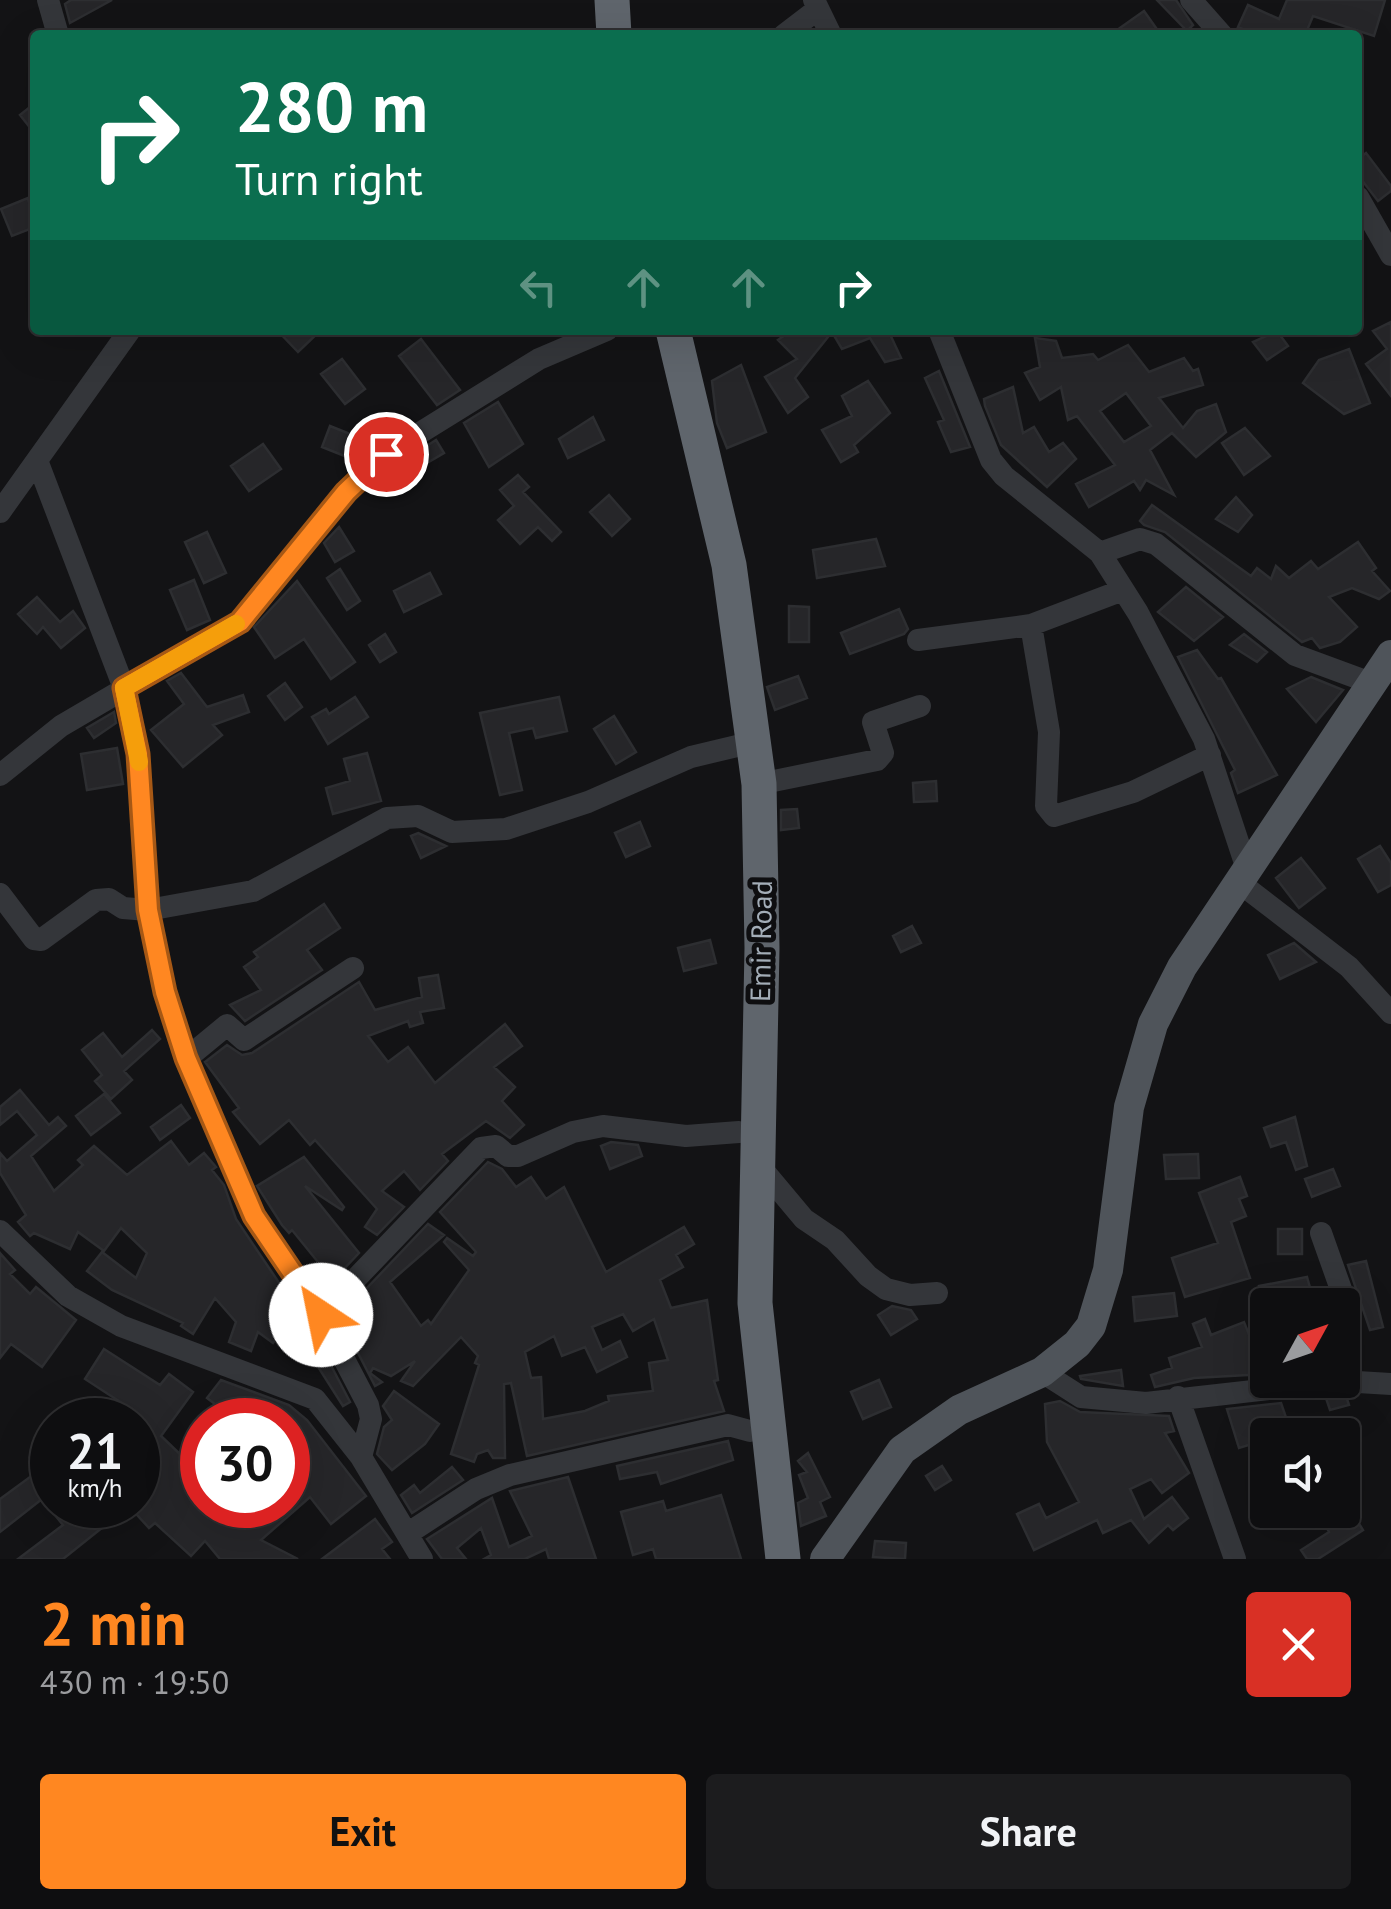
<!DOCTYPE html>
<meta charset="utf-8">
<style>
:root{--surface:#0e0e10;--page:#1c1c1e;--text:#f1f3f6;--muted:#9b9c9f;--line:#2e2e30;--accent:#ff8721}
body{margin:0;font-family:"PT Sans",sans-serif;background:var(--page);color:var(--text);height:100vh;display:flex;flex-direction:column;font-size:38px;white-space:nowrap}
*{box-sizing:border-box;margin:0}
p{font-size:32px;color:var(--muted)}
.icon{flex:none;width:55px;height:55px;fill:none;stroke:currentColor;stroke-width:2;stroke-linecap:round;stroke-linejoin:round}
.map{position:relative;height:1559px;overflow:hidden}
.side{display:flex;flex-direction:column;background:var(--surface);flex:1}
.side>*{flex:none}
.hud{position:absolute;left:30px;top:30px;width:1332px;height:305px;border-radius:10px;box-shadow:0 10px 40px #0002,0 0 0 2px var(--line);background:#0b6e4f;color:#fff;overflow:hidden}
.needle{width:65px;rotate:50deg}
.tools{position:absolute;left:1250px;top:1288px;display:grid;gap:20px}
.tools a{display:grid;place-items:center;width:110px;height:110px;border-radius:10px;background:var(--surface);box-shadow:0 10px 40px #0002,0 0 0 2px var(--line);font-size:50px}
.speed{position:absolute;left:30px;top:1398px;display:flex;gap:20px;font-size:50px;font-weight:700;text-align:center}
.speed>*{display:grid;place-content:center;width:130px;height:130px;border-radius:50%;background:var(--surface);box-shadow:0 10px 40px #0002,0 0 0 2px var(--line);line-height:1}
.speed small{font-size:25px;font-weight:400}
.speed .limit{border:15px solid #d22;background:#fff;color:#111}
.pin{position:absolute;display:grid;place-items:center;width:85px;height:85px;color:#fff;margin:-42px;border:5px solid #fff;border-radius:50%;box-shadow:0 2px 10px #0007}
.me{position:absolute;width:110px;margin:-55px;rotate:326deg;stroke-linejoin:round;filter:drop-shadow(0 0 8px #0008)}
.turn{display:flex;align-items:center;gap:35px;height:210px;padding:0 40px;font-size:45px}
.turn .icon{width:130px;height:130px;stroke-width:2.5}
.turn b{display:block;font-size:70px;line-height:85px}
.lanes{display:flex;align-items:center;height:95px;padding:0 40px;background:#0003;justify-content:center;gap:50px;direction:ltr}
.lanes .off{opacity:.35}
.round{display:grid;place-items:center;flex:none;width:105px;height:105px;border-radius:10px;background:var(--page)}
.headline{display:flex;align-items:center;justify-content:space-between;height:170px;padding:0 40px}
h1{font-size:60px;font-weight:800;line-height:75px;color:var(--accent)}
.primary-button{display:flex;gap:20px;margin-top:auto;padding:20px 40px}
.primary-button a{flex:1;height:115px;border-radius:10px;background:var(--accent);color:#111;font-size:40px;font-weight:800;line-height:115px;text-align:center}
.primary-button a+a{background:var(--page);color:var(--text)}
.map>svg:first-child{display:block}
.building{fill:#262629;stroke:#2d2e31;stroke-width:2.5;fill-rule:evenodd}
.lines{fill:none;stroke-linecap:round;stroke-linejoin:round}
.minor{stroke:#34363a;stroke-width:22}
.major{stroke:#4f545a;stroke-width:30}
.highway{stroke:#5f656c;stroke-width:35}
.route-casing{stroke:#a65815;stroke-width:25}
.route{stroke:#ff8721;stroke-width:18}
.slow{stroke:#f59e0b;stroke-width:18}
.labels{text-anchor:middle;stroke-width:10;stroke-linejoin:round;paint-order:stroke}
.street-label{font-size:28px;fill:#a3adb7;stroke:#0e0e10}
</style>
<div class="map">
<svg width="1391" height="1559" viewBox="0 0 1391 1559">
<rect width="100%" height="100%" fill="#131315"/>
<path class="building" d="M71,0H112L70,23L65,4Z
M1157,0H1176L1193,25L1187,31Z
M1287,0H1385L1374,36L1313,16L1305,35H1256L1238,27L1248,5L1279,19Z
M1144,11L1161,35H1110Z
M35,103V134L20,115Z
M1366,153L1391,186V191L1378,201L1358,175V159Z
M28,198L35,227L12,236L1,209Z
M1391,322V396L1366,364L1387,349L1373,331Z
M277,330H321L298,352Z
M792,330H888L901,358L885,362L870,338L842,349L832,332L795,378L808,397L788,413L765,377L797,359L778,340Z
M1277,331L1288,346L1267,360L1253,342Z
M1035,338L1056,341L1062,358L1093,354L1098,360L1128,345L1149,372L1184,358L1193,371L1198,369L1203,385L1159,398L1183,428L1197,411L1216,404L1226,432L1196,457L1172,433L1150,450L1174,495L1146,480L1140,490L1134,481L1089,507L1076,484L1115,465L1077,416L1068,420L1061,387L1040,400L1025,373L1040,367ZM1126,393L1151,426L1124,442L1100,411Z
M421,339L460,390L437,405L399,356Z
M1349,349L1370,403L1344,414L1303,383L1319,360Z
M342,359L365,389L345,404L321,374Z
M741,365L766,432L727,448L717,423L712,381Z
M939,371L970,447L951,452L938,422L944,420L925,378Z
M868,381L890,413L854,445L858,452L841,462L822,430L852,416L842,396Z
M1013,387L1023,433L1034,427L1049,452L1063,443L1076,459L1047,487L1001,445L985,406L984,399Z
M498,402L523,444L489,467L464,423Z
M593,417L604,440L568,458L559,439Z
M330,426L375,444L357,461L322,447Z
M1245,428L1270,456L1244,475L1222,443Z
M436,440L444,453L420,467L413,455Z
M263,444L281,469L249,491L231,466Z
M518,475L529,487L523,492L561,532L552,541L538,527L520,544L498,520L514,506L500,490Z
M609,495L630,519L612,536L590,512Z
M1236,497L1252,515L1238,532L1216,519Z
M1152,505L1251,576L1257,568L1271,579L1276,566L1289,578L1311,561L1318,569L1358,542L1376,568L1372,571L1390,591L1379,599L1352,588L1329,597L1357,627L1340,642L1320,648L1312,638L1302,642L1165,532L1144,525L1140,521Z
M339,527L354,551L335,562L324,543Z
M207,532L226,573L204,583L185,542Z
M876,539L885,566L817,578L813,550Z
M340,569L360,601L347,610L327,578Z
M430,573L441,594L404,612L394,591Z
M194,580L210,620L187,630L170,590Z
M297,581L355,662L331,679L304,639L275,658L254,627Z
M1186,587L1223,617L1194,641L1158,612Z
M37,597L60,622L73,611L85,628L61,648L43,627L37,634L18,614Z
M789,606L809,607V642H789Z
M899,609L908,629L904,634L850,654L841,633Z
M385,634L396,652L380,662L369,645Z
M1244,634L1267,652L1257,662L1230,645Z
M1197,650L1218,679L1221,678L1277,775L1238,793L1231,773L1235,770L1178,657Z
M181,673L207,707L243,695L249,712L213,725L222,735L183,767L151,730L184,704L167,681Z
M798,676L807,698L775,710L767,687Z
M1311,677L1343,690L1316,722L1287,689Z
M285,683L302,707L285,720L268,696Z
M355,697L368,717L328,744L312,717L326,709L329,714Z
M559,697L567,731L536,738L533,728L509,733L522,790L500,795L480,713Z
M114,712L116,723L94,738L87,728Z
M614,716L636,752L616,764L594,729Z
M117,748L123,784L87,790L81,754Z
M367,753L381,801L333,814L326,788L350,781L344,759Z
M936,781L937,801L914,802L913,783Z
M797,809L799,828L781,830V810Z
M640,822L650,846L626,857L615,833Z
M418,833L446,846L421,858L411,836Z
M1380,846L1391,863V885L1378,892L1358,859Z
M1301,858L1325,888L1299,908L1276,878Z
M324,904L340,928L307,950L322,970L245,1021L230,1005L261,990L244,967L258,957L254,952Z
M912,926L921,943L901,952L893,936Z
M710,940L716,963L684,971L678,948Z
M1294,943L1316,962L1280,979L1268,955Z
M438,975L444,1008L420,1012L423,1023L410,1027L408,1021L368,1036L388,1062L408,1047L435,1083L505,1024L522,1046L494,1067L515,1087L502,1101L524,1125L510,1138L486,1121L442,1154L448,1161L420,1190L404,1171L382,1191L404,1207L377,1235L365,1227L377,1209L315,1140L310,1145L289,1120L260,1144L233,1112L239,1108L205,1062L227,1045L242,1055L252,1053L359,982L375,1010L422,997L419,978Z
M152,1030L160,1039L124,1071L132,1080L111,1099L95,1081L102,1075L82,1050L103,1033L122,1057Z
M20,1090L49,1125L58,1117L66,1126L31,1156L54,1191L83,1165L78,1160L94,1146L127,1175L171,1141L189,1165L204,1153L216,1167L212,1170L224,1185L236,1219L292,1302L282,1309L292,1316L273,1343L258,1332L251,1351L229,1342L236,1322L215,1298L193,1334L181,1326L183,1323L112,1290L87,1271L102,1252L136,1278L147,1253L121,1228L104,1251L78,1232L70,1249L34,1233L30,1236L18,1222L26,1215L0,1173V1153L7,1161L37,1135L17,1111L0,1125V1107Z
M104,1094L120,1113L91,1135L76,1116Z
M181,1105L190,1118L160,1140L151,1127Z
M1295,1117L1307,1166L1296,1170L1286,1142L1271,1147L1264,1128Z
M611,1142L638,1145L642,1156L610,1169L601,1146Z
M1198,1154L1199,1178L1166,1179L1164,1155Z
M304,1157L344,1207L342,1210L305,1186L359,1253L324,1290L312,1275L322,1267L292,1230L289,1233L282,1225L257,1186Z
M488,1162L502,1169L516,1187L531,1177L546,1199L564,1187L606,1272L684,1227L694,1244L676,1255L683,1267L660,1280L671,1308L707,1300L718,1380L714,1381L724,1411L527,1456L511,1383L504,1384L505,1458H493L488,1450L477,1454L474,1462L451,1454L479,1365L475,1363L478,1356L461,1337L413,1386L401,1381L415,1361L391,1376L373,1368L370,1373L382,1382L375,1386L356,1349L369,1338L346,1310L428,1224L444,1235L390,1282L421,1326L428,1320L431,1324L469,1270L444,1242L447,1238L473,1256L476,1252L440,1212ZM623,1314L633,1331L654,1319L668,1360L649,1363L653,1391L608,1396L609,1401L585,1411L543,1419L541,1377L531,1378L525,1352L554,1336L562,1356L585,1347L597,1372L627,1357L620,1341L602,1350L592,1327Z
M1333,1169L1340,1186L1312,1197L1305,1179Z
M1240,1177L1247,1196L1239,1199L1246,1216L1231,1222L1250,1278L1185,1297L1172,1258L1218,1243L1199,1193Z
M1278,1229H1302V1254H1278Z
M0,1253L15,1270L10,1274L30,1294L36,1287L76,1320L42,1367L11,1344L0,1358Z
M1366,1261L1383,1327L1370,1330L1348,1265Z
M1307,1277L1315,1305H1298V1294L1262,1301L1259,1286Z
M1174,1293L1177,1316L1135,1321L1133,1297Z
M892,1306L911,1310L917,1319L891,1335L878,1315Z
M1205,1319L1211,1335L1244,1322L1265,1374L1194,1378L1155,1387L1151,1375L1172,1368L1169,1358L1202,1347L1193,1324Z
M104,1349L160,1385L169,1374L193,1392L161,1436L202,1475V1505H288V1420H236L207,1398L221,1380L289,1405L307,1420L366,1496L331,1524L310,1497L261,1540L298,1559H220L205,1541L191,1556L155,1523L149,1528L128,1505H138V1480L154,1466L138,1451V1420H133L137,1413L85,1379Z
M324,1352L350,1402L343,1406L313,1359Z
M1121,1370L1123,1386L1081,1379L1080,1376Z
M879,1380L891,1407L863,1419L851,1392Z
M394,1391L439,1424L425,1444L392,1470L377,1454L384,1427L392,1420L383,1406Z
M1346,1396L1349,1405L1330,1410L1326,1398Z
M1060,1401L1080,1412L1169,1416L1174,1431L1165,1433L1189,1473L1162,1493L1151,1479L1130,1489L1144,1519L1172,1497L1188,1518L1173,1530L1168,1525L1149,1543L1131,1520L1103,1533L1097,1520L1034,1550L1017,1514L1039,1504L1046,1518L1079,1502L1047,1442L1045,1404Z
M1281,1403L1292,1435H1268L1265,1474L1255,1443L1239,1448L1227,1409Z
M728,1441L733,1460L661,1484L657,1472L620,1479L617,1466Z
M808,1453L830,1497L820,1502L826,1516L801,1526L798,1503L808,1498L799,1475L807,1472L798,1461Z
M52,1461V1505H85L103,1527L63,1559H18L63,1525L42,1499L0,1532V1499Z
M942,1466L951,1480L935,1490L926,1476Z
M452,1467L463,1480L412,1513L401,1495L414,1485L420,1493Z
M568,1477L596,1559H549L546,1549L525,1559H484L491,1555L481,1528L457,1548L466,1559H442L427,1539L492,1498L509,1547L532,1536L510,1491Z
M721,1495L741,1559H656L653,1549L633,1555L621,1512L663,1501L666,1511Z
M1318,1510L1351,1511L1363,1530L1318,1559H1307L1301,1550L1329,1532Z
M375,1519L392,1542L382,1549L390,1559H322Z
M875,1541L906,1543L905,1559L873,1557Z"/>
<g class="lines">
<path class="minor" d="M48,0L58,35
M814,0L831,35
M1191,0L1222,35
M784,35L818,9
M1358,197L1391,255
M939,330L991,460L1004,476L1100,553L1138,613L1204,739L1247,869
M38,463L124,688L138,754L148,910L165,992L187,1058L254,1217L321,1315L368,1405L371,1419L361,1457
M0,512L130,330
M1100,553L1140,539L1156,544L1295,655L1371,683
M1031,625L1049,732L1046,806L1054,816L1133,792L1210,755
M918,640L1031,625L1123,590
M0,775L61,726L240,621L346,492L386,454L539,359L607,330
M759,784L877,760L883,753L873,722L920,706
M1249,890L1349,967L1391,1013
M0,894L34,939L41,940L96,900L109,899L123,908L148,910L253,891L387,818L418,816L452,832L506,829L588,802L691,757L737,746
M187,1058L227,1025L244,1040L353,968
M758,1164L804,1219L835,1240L868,1276L886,1289L910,1295L937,1293
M0,1231L68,1296L121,1326L315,1399L361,1457L422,1559
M1321,1233L1343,1295L1342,1361
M321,1315L481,1148L496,1146L508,1156H518L573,1132L603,1126L686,1136L739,1132
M1042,1372L1081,1397L1146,1403L1341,1381L1391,1384
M1178,1397L1235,1559
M407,1534L476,1489L510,1475L728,1425L750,1431"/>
<path class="major" d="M825,1559L902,1450L959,1410L1042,1372L1077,1344L1091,1326L1108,1270L1129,1107L1153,1024L1182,967L1391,655"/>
<path class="highway" d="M612,0L614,35
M673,330L729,565L759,784L762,948L755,1303L783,1559"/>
</g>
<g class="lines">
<defs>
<path id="route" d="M321,1315L254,1216L186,1058L165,992L148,910L138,754L124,688L240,622L346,492L386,454"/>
</defs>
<use href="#route" class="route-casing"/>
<use href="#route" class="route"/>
<path class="slow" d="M139,762L124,688L236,624"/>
</g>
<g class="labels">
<g class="street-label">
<text transform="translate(761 941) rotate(-89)" y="10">Emir Road</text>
</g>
</g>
</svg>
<div class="tools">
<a><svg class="needle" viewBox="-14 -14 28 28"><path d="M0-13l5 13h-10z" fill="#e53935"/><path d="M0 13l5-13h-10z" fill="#9b9c9f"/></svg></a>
<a><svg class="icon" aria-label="sound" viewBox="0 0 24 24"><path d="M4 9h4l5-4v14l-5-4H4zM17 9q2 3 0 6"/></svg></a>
</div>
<div class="speed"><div>21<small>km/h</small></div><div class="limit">30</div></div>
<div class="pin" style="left:386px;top:454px;background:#d93025"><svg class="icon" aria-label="arrive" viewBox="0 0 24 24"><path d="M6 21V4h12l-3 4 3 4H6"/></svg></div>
<svg class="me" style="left:321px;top:1315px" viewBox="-20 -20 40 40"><circle r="19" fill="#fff"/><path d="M0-13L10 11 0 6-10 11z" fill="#ff8721"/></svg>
<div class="hud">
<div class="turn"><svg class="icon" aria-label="right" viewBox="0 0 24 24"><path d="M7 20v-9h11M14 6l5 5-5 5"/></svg><div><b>280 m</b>Turn right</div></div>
<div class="lanes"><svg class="icon off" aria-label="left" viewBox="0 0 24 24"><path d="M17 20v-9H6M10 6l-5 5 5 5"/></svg><svg class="icon off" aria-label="ahead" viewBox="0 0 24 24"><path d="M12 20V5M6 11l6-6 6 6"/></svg><svg class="icon off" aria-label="ahead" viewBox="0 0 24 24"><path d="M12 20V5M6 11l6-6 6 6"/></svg><svg class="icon" aria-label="right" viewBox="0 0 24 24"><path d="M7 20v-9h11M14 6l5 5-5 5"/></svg></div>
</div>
</div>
<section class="side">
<div class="headline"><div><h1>2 min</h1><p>430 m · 19:50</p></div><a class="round" style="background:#d93025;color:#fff"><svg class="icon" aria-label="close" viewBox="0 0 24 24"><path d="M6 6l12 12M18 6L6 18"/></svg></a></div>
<div class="primary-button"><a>Exit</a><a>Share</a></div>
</section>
